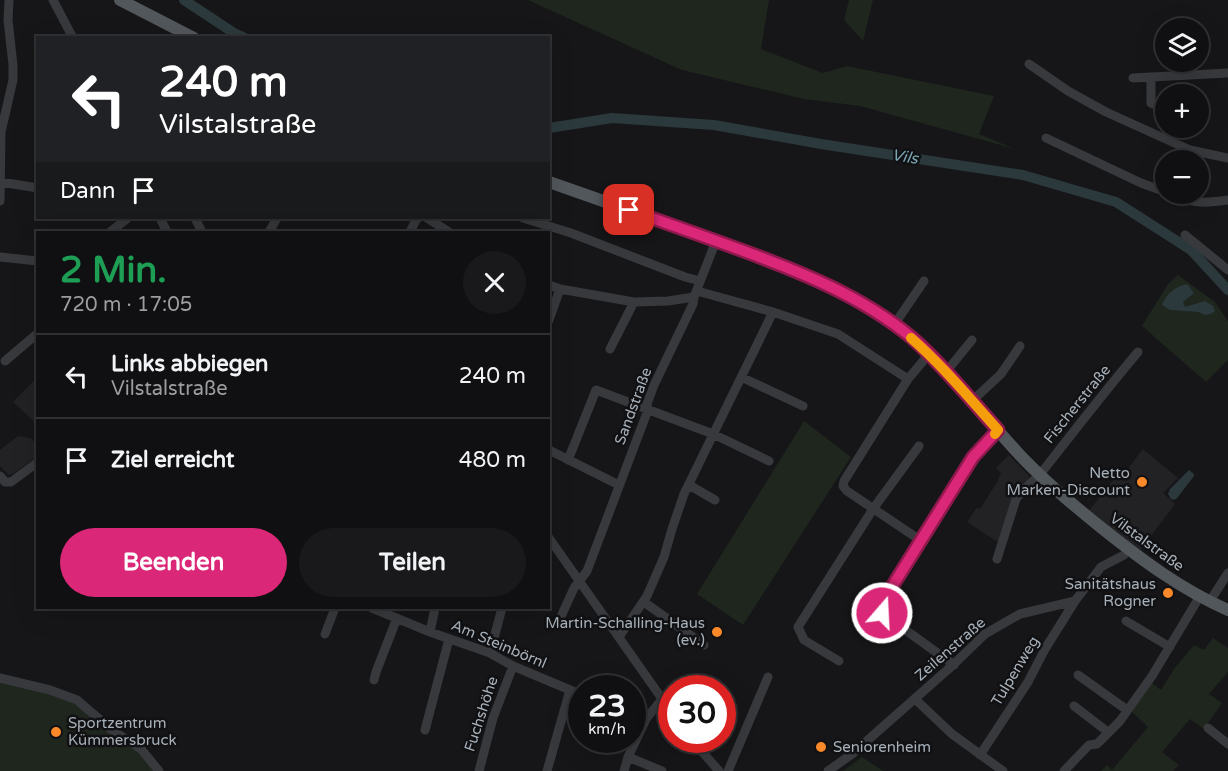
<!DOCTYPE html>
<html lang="de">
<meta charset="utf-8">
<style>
:root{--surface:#101012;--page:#19191b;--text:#f1f3f6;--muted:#9c9d9f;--line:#303032;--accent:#db2777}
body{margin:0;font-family:"Varela Round",sans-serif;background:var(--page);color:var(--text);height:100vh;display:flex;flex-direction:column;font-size:22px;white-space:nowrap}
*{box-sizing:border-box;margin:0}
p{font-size:20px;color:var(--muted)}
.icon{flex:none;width:33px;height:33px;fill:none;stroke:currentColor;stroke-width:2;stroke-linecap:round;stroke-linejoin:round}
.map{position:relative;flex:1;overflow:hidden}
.drawer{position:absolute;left:36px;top:231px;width:514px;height:378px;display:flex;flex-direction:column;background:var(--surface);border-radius:0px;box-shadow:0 6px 24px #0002,0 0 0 2px var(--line)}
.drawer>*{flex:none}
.top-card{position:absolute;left:36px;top:36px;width:514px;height:183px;border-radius:0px;box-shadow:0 6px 24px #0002,0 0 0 2px var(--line);background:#202124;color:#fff;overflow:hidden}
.buttons{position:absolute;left:1155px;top:18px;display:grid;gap:12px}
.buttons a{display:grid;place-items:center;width:54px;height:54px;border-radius:50%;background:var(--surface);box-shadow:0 6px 24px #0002,0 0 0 2px var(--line);font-size:30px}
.speed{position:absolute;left:568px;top:675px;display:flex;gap:12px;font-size:30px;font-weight:700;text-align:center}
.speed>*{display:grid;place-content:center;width:78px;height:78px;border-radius:50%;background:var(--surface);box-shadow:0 6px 24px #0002,0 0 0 2px var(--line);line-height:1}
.speed small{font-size:15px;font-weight:400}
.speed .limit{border:9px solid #d22;background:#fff;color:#111}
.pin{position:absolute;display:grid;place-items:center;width:51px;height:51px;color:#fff;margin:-26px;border-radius:12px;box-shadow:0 3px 9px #0006}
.me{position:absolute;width:66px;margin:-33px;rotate:19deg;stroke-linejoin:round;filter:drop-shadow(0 0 4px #0008)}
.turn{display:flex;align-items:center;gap:21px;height:126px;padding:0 24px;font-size:27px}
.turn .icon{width:78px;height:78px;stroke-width:2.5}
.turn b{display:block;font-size:42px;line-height:51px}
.then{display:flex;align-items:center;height:57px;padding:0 24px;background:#0003;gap:12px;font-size:22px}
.round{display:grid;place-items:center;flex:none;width:63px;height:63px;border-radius:32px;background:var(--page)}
.headline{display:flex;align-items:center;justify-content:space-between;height:102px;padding:0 24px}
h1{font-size:36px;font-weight:700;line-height:45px;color:#1e9e55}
.cta{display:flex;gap:12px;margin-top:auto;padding:12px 24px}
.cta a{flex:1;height:69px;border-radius:36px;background:var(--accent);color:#fff;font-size:24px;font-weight:700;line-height:69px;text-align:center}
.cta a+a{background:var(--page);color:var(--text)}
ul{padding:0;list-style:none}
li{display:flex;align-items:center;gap:18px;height:84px;padding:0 24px;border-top:2px solid var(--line)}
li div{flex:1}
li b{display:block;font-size:22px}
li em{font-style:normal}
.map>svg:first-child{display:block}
.built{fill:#222225}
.green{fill:#1e261e}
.water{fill:#2b393d}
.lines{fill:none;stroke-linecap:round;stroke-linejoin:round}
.river{stroke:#2b393d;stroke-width:10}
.minor{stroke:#37393d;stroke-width:9}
.major{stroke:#52575c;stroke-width:12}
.route-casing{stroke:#8e194d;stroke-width:15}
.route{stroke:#db2777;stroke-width:10}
.slow{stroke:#f59e0b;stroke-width:10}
.poi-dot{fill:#fb892a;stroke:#111113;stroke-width:2}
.labels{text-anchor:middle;stroke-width:5;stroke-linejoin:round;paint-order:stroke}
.street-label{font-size:15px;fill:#a7b0b9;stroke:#111113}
.poi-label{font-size:15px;fill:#a7b0b9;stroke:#111113;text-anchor:end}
.water-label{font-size:16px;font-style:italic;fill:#7ca7b5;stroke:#111113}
</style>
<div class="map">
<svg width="1228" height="771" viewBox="0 0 1228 771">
<rect width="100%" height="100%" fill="#161618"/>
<path class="built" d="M37,378V418L34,421L13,402Z
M18,436L31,438L37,446V456L15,473L9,475L0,466V450Z
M1143,449L1178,478L1163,493L1175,504L1138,553L1088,512L1116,476L1120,479Z
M1009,455L1030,477L1017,492L998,542L967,522L977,507L980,509L997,482L1001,473L996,468Z"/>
<path class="green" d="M528,0H769L761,49L823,73L847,66L994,96L979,134L1015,149L860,106L804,99L682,70Z
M849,0H873L863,41L844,20Z
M1178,275L1215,302L1228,321V360L1206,382L1142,326L1168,284Z
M804,421L851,457L743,625L697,594Z
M1213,638L1228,648V672L1209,694L1222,703L1204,729L1190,719L1162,752L1179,765L1173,771H1101L1107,765L1112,770L1148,727L1132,712L1152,683L1161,690L1174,669L1194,645L1204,650Z
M0,680L53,694L74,703L135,748L155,771H0Z
M862,757L883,771H843Z"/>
<path class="water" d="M1187,284L1194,293L1183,302L1185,307L1205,301L1213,306L1215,311L1211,314L1205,315L1199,312L1170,310L1162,305C1167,293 1175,287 1187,284Z
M1189,470L1194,474V476L1177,498L1174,500L1171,499L1168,494L1170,489Z"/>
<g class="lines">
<path class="river" d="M184,0L234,33L245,38
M549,128L612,118L714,125L821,144L1023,175L1116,202L1191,250L1228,290"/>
<path class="minor" d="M53,0L73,38
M1029,64L1068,91L1106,112L1190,150L1228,158
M1151,77V103L1166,109
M1133,78L1228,73
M1046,138L1141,183L1166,192
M1,182L38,188
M1169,194C1194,203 1202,204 1228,200
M0,201L1,132L13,80V65L8,20L9,0
M160,218L167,232
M195,218L202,232
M427,218L449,232
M523,218L571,233L685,277L700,281
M110,232L128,218
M269,232L277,218
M410,232L416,220L418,218
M1185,235L1228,270
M0,257L38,261
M549,285L560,289L634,302L668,301L694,297
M697,291L773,312L838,334L908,379
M549,320L560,289
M894,325L924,281
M610,349L634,302
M5,361L38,333
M946,372L972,340
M741,377L803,406
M972,401L1001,374L1020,346
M549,450L619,485
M568,460L596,390L713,434L769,461
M0,476L5,482H11L38,462
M689,485L715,500
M549,538L672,713
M920,540L847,491L843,486L844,481L908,379L929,354
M997,559L1016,499C1024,488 1034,481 1042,472C1074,431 1105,391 1138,352
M1210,601L1228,573
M644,602L704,645
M372,608L430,632L490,653L513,666L582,695
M1126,621L1170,647
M558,623L574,588L587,571L648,410L647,404L654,385L693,304L694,297L716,241
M430,632L435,608
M325,634L335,608
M619,637L647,596L664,557L672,529L684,494L773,312
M490,653L502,608
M839,661L804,640L798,627L873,509L919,446
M954,665L882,613L880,606L973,457L998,431
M1078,675L1127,710
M0,678L50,690L77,700L112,730L141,749L159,771
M374,680L376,672L397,618
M915,699L952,734L1003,771
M1074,706L1108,732
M633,713L646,719
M1208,728L1228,744
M425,730L449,639
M692,740L719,771
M980,755L1028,682L1045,649L1075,601L1101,567L1124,555L1128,549
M628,757L662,771
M479,771L493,718L513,666
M547,771L570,690
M624,771L628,757L646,719L662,699
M728,771L768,677
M828,771L852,754L953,665L985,634L1020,614L1075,601
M1064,771L1089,745L1097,744L1120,721L1152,676L1200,596"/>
<path class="major" d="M120,0L194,38
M549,182C606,202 663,222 720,242C787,267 854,292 910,337C951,370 983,415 1018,453C1044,481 1073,505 1103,529C1142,560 1182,590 1228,610"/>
</g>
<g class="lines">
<defs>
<path id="route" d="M629,210C666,223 703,236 741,250C801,272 861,296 911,337C943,365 970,399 998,430L973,457L880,606L882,613"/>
</defs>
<use href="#route" class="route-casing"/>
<use href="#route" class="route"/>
<path class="slow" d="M911,338C943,366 970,399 998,430L995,434"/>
</g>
<g class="poi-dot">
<circle cx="1142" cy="482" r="6"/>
<circle cx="1168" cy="593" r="6"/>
<circle cx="717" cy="632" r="6"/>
<circle cx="56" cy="732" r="6"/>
<circle cx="821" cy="747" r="6"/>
</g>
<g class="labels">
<g class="street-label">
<text transform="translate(1077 404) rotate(-51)" y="5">Fischerstraße</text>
<text transform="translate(633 406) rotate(-70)" y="5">Sandstraße</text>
<text transform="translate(1147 542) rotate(36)" y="5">Vilstalstraße</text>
<text transform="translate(499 644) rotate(23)" y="5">Am Steinbörnl</text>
<text transform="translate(950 649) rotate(-41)" y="5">Zeilenstraße</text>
<text transform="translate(1015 671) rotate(-59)" y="5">Tulpenweg</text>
<text transform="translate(481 714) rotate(-72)" y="5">Fuchshöhe</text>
</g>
<g class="poi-label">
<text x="1130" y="478">Netto<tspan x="1130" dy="17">Marken-Discount</tspan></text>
<text x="1156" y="589">Sanitätshaus<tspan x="1156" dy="17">Rogner</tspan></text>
<text x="705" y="628">Martin-Schalling-Haus<tspan x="705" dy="17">(ev.)</tspan></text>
<text x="68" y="728" text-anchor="start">Sportzentrum<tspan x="68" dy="17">Kümmersbruck</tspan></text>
<text x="833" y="752" text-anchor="start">Seniorenheim</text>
</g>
<g class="water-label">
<text transform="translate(905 156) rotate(9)" y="6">Vils</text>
</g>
</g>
</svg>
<div class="buttons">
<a><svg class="icon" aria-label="layers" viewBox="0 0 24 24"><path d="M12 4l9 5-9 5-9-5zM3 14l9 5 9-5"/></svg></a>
<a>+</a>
<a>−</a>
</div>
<div class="speed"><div>23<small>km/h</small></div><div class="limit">30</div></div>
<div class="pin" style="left:629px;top:210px;background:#d93025"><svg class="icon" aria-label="arrive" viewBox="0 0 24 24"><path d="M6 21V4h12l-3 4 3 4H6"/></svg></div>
<svg class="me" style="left:882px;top:613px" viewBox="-20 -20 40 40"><circle r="17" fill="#db2777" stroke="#fff" stroke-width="3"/><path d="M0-11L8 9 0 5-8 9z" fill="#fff"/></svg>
<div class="top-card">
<div class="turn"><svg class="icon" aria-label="left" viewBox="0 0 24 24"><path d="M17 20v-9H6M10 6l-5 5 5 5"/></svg><div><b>240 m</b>Vilstalstraße</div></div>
<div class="then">Dann<svg class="icon" aria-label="arrive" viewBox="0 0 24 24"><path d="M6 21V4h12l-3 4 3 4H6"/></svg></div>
</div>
<section class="drawer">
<div class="headline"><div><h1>2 Min.</h1><p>720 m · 17:05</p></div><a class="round"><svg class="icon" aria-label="close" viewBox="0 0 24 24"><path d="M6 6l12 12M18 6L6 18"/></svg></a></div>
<ul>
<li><svg class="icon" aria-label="left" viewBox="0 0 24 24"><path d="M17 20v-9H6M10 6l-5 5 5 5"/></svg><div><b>Links abbiegen</b><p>Vilstalstraße</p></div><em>240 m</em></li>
<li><svg class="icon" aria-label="arrive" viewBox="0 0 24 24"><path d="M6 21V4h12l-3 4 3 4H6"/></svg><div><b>Ziel erreicht</b></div><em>480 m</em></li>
</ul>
<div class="cta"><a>Beenden</a><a>Teilen</a></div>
</section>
</div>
